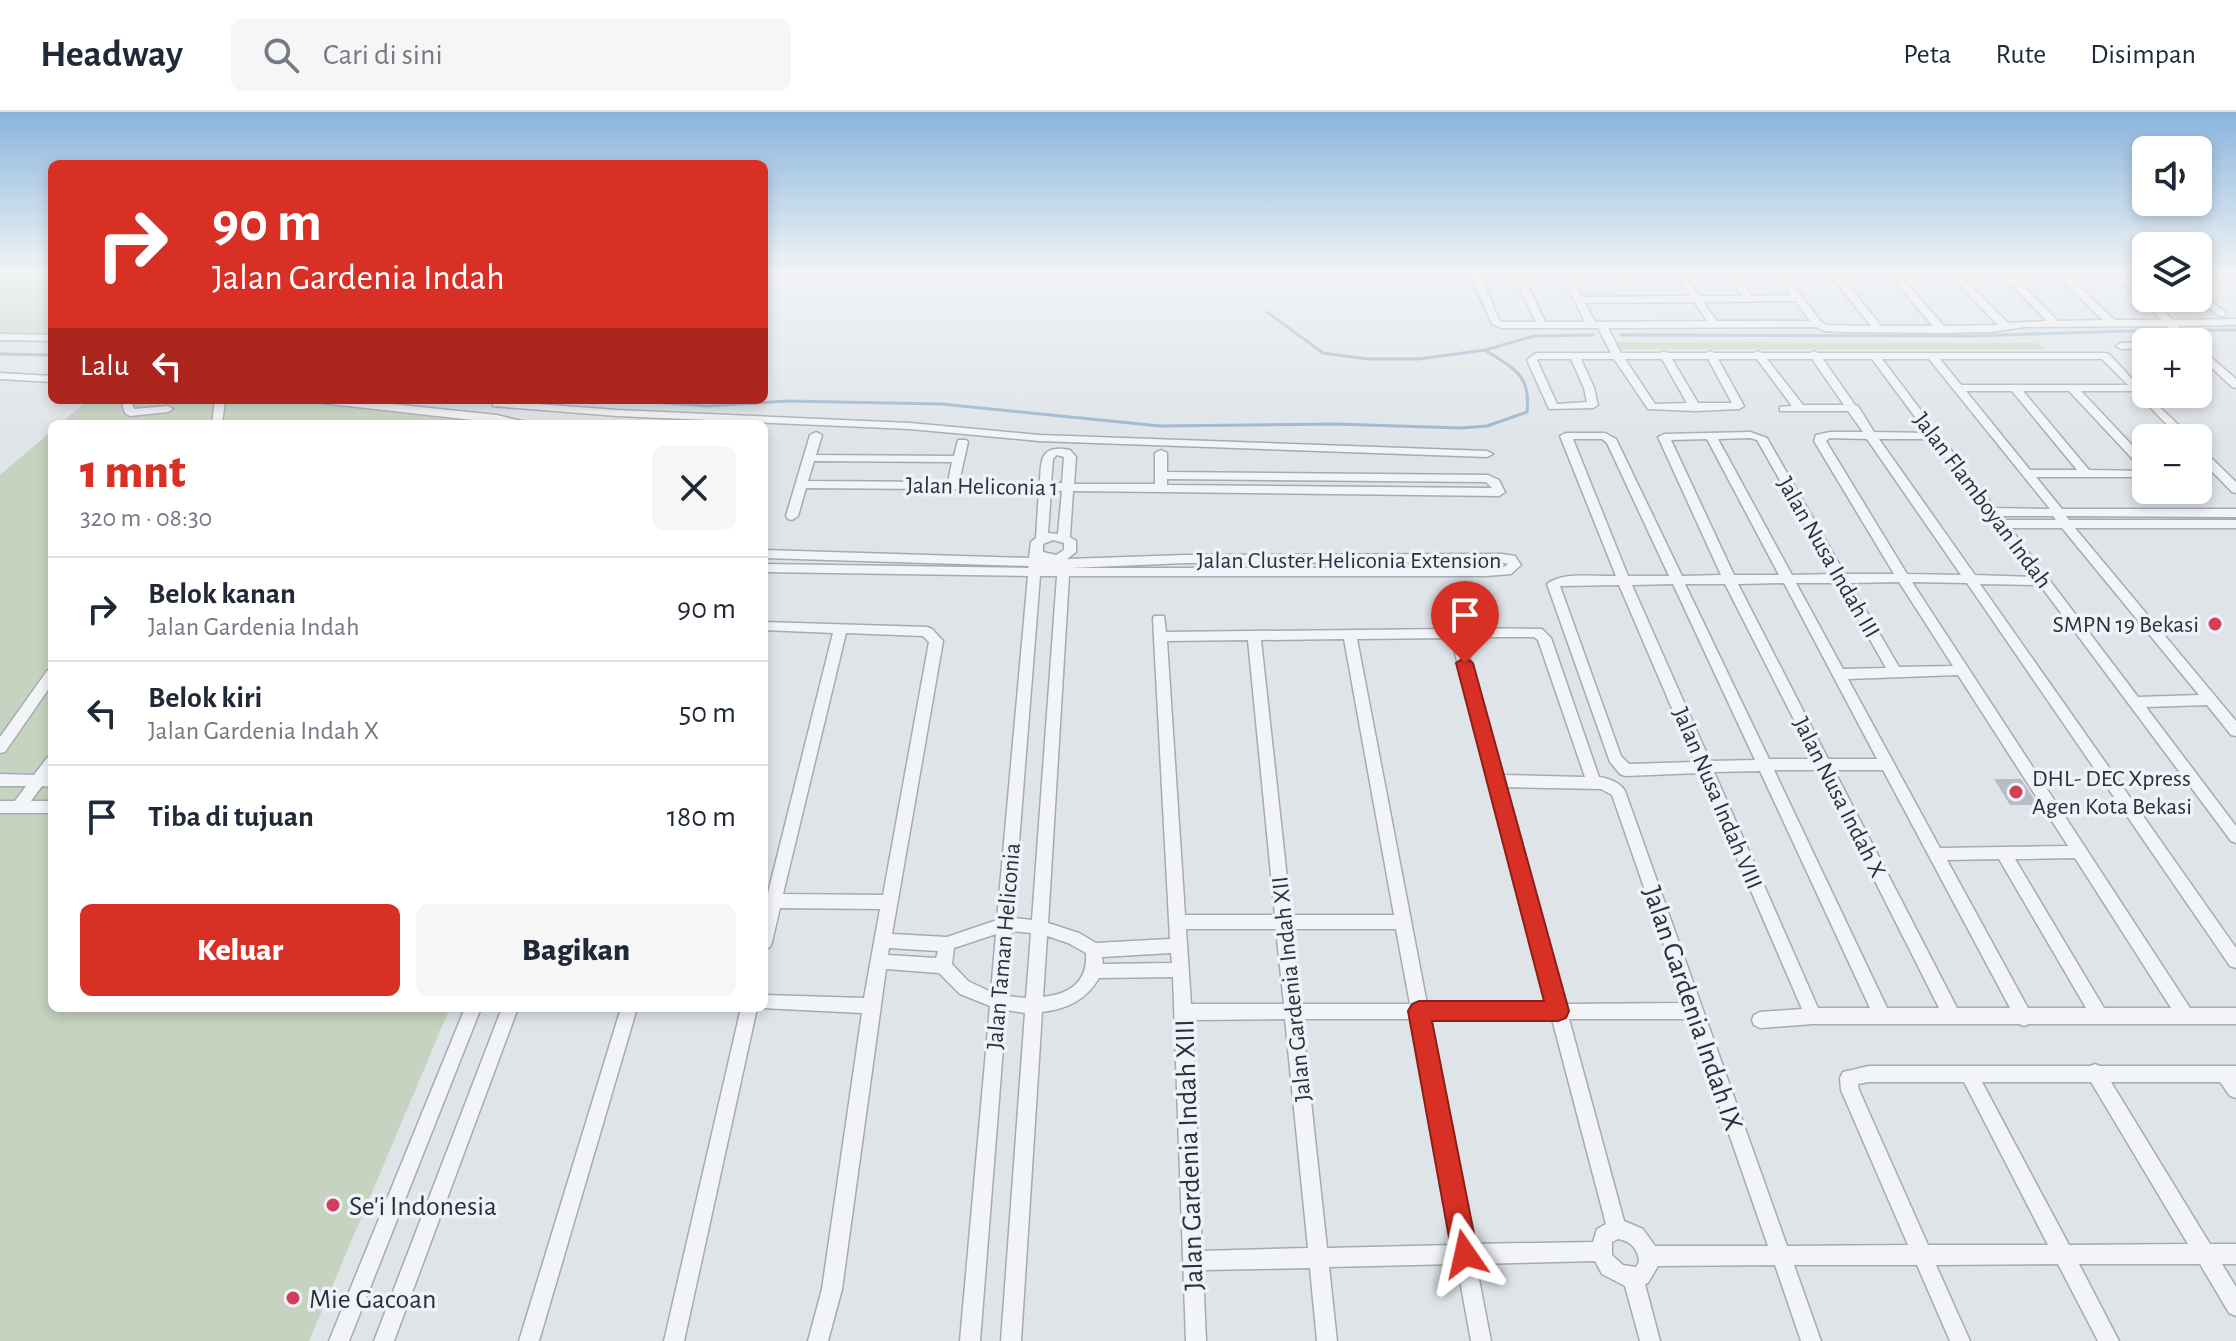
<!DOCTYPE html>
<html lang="id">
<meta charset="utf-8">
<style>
:root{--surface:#fff;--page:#f6f6f7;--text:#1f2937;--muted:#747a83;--line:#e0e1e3;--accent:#d93025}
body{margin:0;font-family:"Alegreya Sans",sans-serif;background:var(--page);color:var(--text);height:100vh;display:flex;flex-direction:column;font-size:30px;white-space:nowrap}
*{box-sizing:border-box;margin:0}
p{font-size:26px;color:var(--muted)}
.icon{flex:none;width:44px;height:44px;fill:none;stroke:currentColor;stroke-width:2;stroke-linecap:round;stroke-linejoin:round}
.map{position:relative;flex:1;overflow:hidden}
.details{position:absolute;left:48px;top:308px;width:720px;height:592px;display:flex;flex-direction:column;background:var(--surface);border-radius:12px;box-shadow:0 4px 12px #0003}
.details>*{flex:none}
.top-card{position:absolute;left:48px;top:48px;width:720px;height:244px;border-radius:12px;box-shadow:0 4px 12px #0003;background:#d93025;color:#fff;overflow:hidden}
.controls{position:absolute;left:2132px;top:24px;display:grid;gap:16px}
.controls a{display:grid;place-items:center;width:80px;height:80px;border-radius:12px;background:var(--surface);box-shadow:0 4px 12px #0003;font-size:40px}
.pin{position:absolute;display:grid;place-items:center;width:68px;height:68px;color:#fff;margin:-82px -34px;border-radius:50% 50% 50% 0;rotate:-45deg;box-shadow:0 0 8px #0007}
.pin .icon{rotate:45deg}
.me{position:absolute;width:88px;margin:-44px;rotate:349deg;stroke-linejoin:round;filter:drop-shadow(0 0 6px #0008)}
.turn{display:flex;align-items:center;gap:28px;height:168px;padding:0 32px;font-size:36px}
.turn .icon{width:104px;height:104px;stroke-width:2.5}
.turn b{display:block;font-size:56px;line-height:68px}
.then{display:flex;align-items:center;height:76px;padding:0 32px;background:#0003;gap:16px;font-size:30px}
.round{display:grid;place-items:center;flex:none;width:84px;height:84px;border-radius:12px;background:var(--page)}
.summary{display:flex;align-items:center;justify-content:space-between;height:136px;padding:0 32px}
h1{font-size:48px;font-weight:800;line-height:60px;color:var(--accent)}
.action{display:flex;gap:16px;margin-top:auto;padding:16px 32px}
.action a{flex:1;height:92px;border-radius:12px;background:var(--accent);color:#fff;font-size:32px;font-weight:800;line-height:92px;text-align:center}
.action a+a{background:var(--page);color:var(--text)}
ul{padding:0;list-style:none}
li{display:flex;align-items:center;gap:24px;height:104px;padding:0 32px;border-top:2px solid var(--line)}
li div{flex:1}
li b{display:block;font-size:30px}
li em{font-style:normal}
header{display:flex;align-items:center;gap:48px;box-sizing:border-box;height:112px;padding:0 40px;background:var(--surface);border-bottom:2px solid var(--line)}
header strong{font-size:38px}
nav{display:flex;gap:44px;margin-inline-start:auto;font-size:28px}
.search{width:560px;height:72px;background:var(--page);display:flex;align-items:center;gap:20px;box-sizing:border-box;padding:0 28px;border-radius:12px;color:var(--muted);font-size:30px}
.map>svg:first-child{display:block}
.green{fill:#c6d3c0}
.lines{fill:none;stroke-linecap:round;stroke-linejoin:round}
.stream{stroke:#99b3cb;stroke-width:3}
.building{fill:#b6bdc6}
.minor-casing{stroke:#a4abb3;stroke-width:3}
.minor{fill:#f2f4f7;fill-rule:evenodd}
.route{fill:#d93025;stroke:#8d1f18;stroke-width:2}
.poi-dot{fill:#d33f5b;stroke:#eff2f7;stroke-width:3}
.labels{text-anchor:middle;stroke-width:7;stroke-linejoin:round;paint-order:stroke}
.street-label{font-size:24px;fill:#273241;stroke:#eff2f7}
.poi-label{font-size:24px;fill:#273241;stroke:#eff2f7;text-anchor:end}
.near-street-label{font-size:28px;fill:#273241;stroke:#eff2f7}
.near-poi-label{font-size:28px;fill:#273241;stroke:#eff2f7;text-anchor:start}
</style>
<header>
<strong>Headway</strong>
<div class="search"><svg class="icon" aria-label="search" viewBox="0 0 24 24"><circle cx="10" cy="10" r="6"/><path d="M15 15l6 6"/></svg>Cari di sini</div>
<nav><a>Peta</a><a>Rute</a><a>Disimpan</a></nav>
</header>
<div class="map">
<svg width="2236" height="1229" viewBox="0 0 2236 1229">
<rect width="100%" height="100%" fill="#dfe4e9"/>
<path class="green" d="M0,159H52V225L0,223Z
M1610,230L2037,231L2044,237H1613Z
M88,288H372L525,308L699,310L60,312Z
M52,319V896H450L309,1229H0V363Z"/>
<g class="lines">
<path class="stream" d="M1467,159L1482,191
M1267,200L1323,241L1367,247H1418L1485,238L1534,224L1593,223
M2199,218H2236
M1621,223L1971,224L2162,218
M0,242L52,243
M639,289L707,294L788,289L942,292L1160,314L1335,312L1461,316L1487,314L1527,300C1531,262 1514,257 1485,238"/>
</g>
<path class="building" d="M1994,667H2021L2038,693H2010Z"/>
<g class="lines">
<defs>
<path id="minor" d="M1469,159H1479L1499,208L1503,210H1536L1512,159H1521L1545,210H1585L1560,159H1568L1582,185L1690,184L1674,159H1682L1699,184H1742L1725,159H1733L1752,184L1791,183L1774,159H1783L1821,210L1827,213L1871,214L1827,159H1837L1881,214H1933L1886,159H1896L1944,214L1998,213L1946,159H1956L2008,211L2047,209L1998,159H2008L2058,209L2103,208L2052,159H2062L2115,208H2162L2109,159H2119L2146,183V186H2149L2173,208L2236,207V213L2178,214L2195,230H2184L2166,214L2024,215L1991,220L1942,221L1842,220L1825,219L1815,215L1608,216L1621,241H1660L1664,239L1668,241H1706L1710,239L1714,241H1754L1758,239L1762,241H1810L1814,239L1818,241H2105L2109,242L2146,282L2190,324L2192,326H2180L2134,279H2081L2146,348V358L2142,357L2069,279H2023L2089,358L2146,359V365H2036L2062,397H2236V405L2066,404L2069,408H2236V416H2075L2236,609V624L2231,623L2207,593L2146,595L2236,714V731L2231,729L2040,473L1980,472L2236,836V856L2230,854L1967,471L1912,470L2190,896H2236V912H2029L2024,914L2019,912H1813L1760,916L1754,913L1752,908L1754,903L1760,900L1802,897L1700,661L1625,664L1620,662L1610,650L1547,472C1563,459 1595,465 1616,464L1560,324L1566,321H1605L1616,327L1682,464L1721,463L1658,325L1664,322L1750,320L1767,326L1845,462H1894L1814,329L1816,323L1830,320H1863L1848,299H1780V295L1792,294L1757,247H1718L1744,294L1739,297L1695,299L1648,297L1614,247H1581L1594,276L1598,293L1593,296L1549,297L1527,248L1536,241H1611L1598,216H1502L1492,212ZM1796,189L1810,209H1717L1703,190ZM1694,190L1707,209L1595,210L1585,191ZM1539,247H1571L1584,276L1587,290L1557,292L1537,248ZM1625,247H1662L1687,291L1655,292ZM1672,247H1708L1732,291H1698ZM1767,247H1812L1844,293H1803ZM1823,247H1872L1927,321L1874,320L1858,294L1855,293ZM1882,247H1929L2050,397L1995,396ZM1940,247H2102L2128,273H1961ZM1966,279H2012L2077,358H2030ZM1750,326L1757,328L1833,462L1792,463L1718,327ZM1830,326L1867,327L1961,463L1907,462L1826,329ZM1573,327H1602L1607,331L1669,464H1628ZM1707,327L1779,463H1734L1671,328ZM1879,327H1931L2034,465L1975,463ZM2001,404H2053L2056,408H2004ZM2010,416H2062L2199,583L2138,585ZM1899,470L1953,554L1899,555L1850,471ZM1784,471L1877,647H1828L1738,472ZM1796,471H1838L1886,556L1843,557ZM1673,472L1755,648L1710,649L1632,473ZM1685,472H1725L1814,647H1769ZM1619,473L1695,650L1629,652L1621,644L1560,474ZM1958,563L2068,734L1940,736L1848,567ZM1774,658H1819L1939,896H1887ZM1834,658H1883L2010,896H1957ZM1760,659L1870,896H1818L1714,660ZM2075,746L2171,896H2104L2015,747ZM1999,747L2086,896H2028L1947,748Z
M1616,159H1625L1632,170L1630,172H1624Z
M2220,159H2230L2236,163V171Z
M2198,179L2225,200V204H2219L2197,186Z
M0,222L52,223V229L0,228Z
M2146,230V236L2121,237L2116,234L2121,231Z
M2198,234L2236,267V276L2232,275L2198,243Z
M0,261L52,264V270L0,267Z
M121,288H131L134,297L168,294L173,297L168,300L130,304L125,301Z
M215,288H225L222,312H212Z
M317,288H353L497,303L526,310L527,312H508L322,291Z
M497,289L617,298L910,311L1039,323L1487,339L1493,342L1487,345L1039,329L910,317L617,304L493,294V290Z
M816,320L822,323L816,343L954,344L958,328H966L968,330L959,370L1040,371C1041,348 1040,332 1070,338L1076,345L1074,372H1155V341L1161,338L1167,341V360L1488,363L1499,368L1505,380L1499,384L1073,379L1070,425L1076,429V440L1067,447L1185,443L1502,442L1515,444L1521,453L1511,462L1486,464H1069L1048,811L1079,821L1096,831L1170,827L1153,507L1154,504H1164L1166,520L1448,517L1444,499L1450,495L1456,499L1461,516L1542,517L1551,526L1599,665C1608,666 1621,671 1625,679L1787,1134L1908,1133L1841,978L1840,966L1843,960L1869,954H2090L2095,952L2100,954H2236V986L2230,984L2220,970H2111L2210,1132H2236V1152H2222L2236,1175V1204L2229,1201L2200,1152H2079L2119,1229H2098L2058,1152L1936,1153L1970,1229H1950L1917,1153H1794L1821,1229H1801L1775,1153L1658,1154L1648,1171L1645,1172L1660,1229H1640L1625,1174L1602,1162L1595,1149L1476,1152L1491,1229H1471L1457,1152L1329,1155L1337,1229H1317L1310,1156L1203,1158L1206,1229H1186L1173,865L1099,866C1086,888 1067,897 1042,900L1021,1229H1001L1025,901L1006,898L980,1229H960L990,894L960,882L939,861L886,857L842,1177L828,1229H808L822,1177L862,901L760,896H764V883L864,886L880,797L780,796L772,830L770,835L764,837V797L833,521L764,518V510L927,515L932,517L943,529L892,822L947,825L997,808L1028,464L764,460V452L1028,456L1029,454L764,446V438L1029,446L1031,430L1036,426L1039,378L806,376L798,404L792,408L788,407L786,404L810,323ZM1057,343L1064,345L1062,371H1051L1053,347ZM814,349L952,350L948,370L808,369ZM1167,367L1486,370L1492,376L1167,373ZM1051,378L1062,379L1058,422L1048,421ZM1053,428L1064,431V438L1056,443L1043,440V432ZM1502,450L1508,452L1504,455L1486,456H1070L1185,451ZM1040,464H1057L1032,808L1013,806ZM846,521L923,524L929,530L883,783L783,782ZM1464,525H1534L1538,528L1585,665L1502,663ZM1451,526L1548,892H1427L1357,527ZM1344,527L1394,803H1291L1261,528ZM1248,528L1275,803H1185L1167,529ZM1505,675L1601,677L1612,683L1684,891L1565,892ZM1186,817H1276L1284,892H1191ZM1292,817H1396L1410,892H1300ZM1012,819L1031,821L1026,886L1007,884ZM996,822L991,880L968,869L952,852L954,836ZM1047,824L1068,831L1086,841C1088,870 1070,882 1043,885ZM889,836L938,839L936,846L888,843ZM1171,841L1172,851L1103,852L1102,845ZM1285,907L1308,1136L1202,1139L1192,908ZM1302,907H1413L1454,1133L1327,1136ZM1430,907H1552L1606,1112L1597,1117L1593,1130L1473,1132ZM1569,907H1689L1768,1134H1655L1643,1117L1624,1109ZM1869,970H1964L2048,1133H1928L1859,978L1858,972ZM1982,970H2091L2188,1132L2069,1133ZM1618,1127C1631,1129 1638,1137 1639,1150L1636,1155L1623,1153L1612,1143V1130Z
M2198,336L2202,337L2236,370V381L2232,380L2198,345Z
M52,557V572L5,640L0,641V625L47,559Z
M52,645L50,663H52V675L42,674L31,689H52V701H0V689H15L26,674H0V662L34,663L47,646Z
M465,896H481L349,1229H329Z
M502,896H518L394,1229H374Z
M621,896H637L539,1229H519Z
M741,896H757L684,1229H664Z"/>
</defs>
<use href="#minor" class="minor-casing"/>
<use href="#minor" class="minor"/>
</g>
<linearGradient id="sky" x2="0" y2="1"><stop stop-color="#88b4dc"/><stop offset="0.48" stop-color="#f1f3f5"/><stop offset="1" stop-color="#f1f3f5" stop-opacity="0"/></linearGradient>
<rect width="2236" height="331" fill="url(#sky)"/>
<path class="route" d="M1465,545L1473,551L1569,899L1566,906L1558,909H1432L1478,1142L1474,1151L1465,1155L1456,1151L1452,1142L1408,899L1412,892L1419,889H1544L1456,551Z"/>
<g class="poi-dot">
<circle cx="2215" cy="512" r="8"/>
<circle cx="2016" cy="680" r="8"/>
<circle cx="333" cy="1093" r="8"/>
<circle cx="293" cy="1186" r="8"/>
</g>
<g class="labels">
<g class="street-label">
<text transform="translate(982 374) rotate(1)" y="8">Jalan Heliconia 1</text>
<text transform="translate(1983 388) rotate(53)" y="8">Jalan Flamboyan Indah</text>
<text transform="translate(1829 445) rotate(60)" y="8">Jalan Nusa Indah III</text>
<text x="1349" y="456">Jalan Cluster Heliconia Extension</text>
<text transform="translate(1840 685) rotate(63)" y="8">Jalan Nusa Indah X</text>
<text transform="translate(1718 686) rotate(67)" y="8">Jalan Nusa Indah VIII</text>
<text transform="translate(1003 834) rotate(-85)" y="8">Jalan Taman Heliconia</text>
<text transform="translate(1291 877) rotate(-96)" y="8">Jalan Gardenia Indah XII</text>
</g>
<g class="poi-label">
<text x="2199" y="520">SMPN 19 Bekasi</text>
<text x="2032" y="674" text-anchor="start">DHL- DEC Xpress<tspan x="2032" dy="28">Agen Kota Bekasi</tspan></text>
</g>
<g class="near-street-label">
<text transform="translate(1694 896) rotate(71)" y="10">Jalan Gardenia Indah IX</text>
<text transform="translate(1188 1043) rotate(-92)" y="10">Jalan Gardenia Indah XIII</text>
</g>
<g class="near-poi-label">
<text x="349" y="1103">Se'i Indonesia</text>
<text x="309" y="1196">Mie Gacoan</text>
</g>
</g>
</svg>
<div class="controls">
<a><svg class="icon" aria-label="sound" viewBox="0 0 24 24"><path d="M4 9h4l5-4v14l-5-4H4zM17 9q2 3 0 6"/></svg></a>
<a><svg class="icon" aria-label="layers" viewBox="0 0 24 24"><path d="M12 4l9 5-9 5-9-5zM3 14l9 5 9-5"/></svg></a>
<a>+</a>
<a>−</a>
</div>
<div class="pin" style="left:1465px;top:551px;background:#d93025"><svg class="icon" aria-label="arrive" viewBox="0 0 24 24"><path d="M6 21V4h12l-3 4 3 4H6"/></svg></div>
<svg class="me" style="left:1465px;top:1142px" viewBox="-20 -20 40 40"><path d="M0-17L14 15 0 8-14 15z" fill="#d93025" stroke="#fff" stroke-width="4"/></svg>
<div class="top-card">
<div class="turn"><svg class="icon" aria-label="right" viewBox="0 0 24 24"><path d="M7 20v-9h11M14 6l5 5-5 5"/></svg><div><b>90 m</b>Jalan Gardenia Indah</div></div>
<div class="then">Lalu<svg class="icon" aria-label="left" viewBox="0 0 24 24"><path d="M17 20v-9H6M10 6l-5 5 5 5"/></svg></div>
</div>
<section class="details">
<div class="summary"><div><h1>1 mnt</h1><p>320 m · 08:30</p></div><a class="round"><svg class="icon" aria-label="close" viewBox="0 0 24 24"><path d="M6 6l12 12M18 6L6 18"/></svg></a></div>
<ul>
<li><svg class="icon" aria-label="right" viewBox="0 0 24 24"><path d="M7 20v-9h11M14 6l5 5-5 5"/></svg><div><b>Belok kanan</b><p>Jalan Gardenia Indah</p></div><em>90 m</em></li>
<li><svg class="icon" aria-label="left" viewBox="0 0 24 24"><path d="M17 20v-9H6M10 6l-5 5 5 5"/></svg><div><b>Belok kiri</b><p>Jalan Gardenia Indah X</p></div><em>50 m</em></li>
<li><svg class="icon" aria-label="arrive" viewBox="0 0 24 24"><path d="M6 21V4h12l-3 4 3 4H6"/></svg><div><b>Tiba di tujuan</b></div><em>180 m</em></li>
</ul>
<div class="action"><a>Keluar</a><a>Bagikan</a></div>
</section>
</div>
